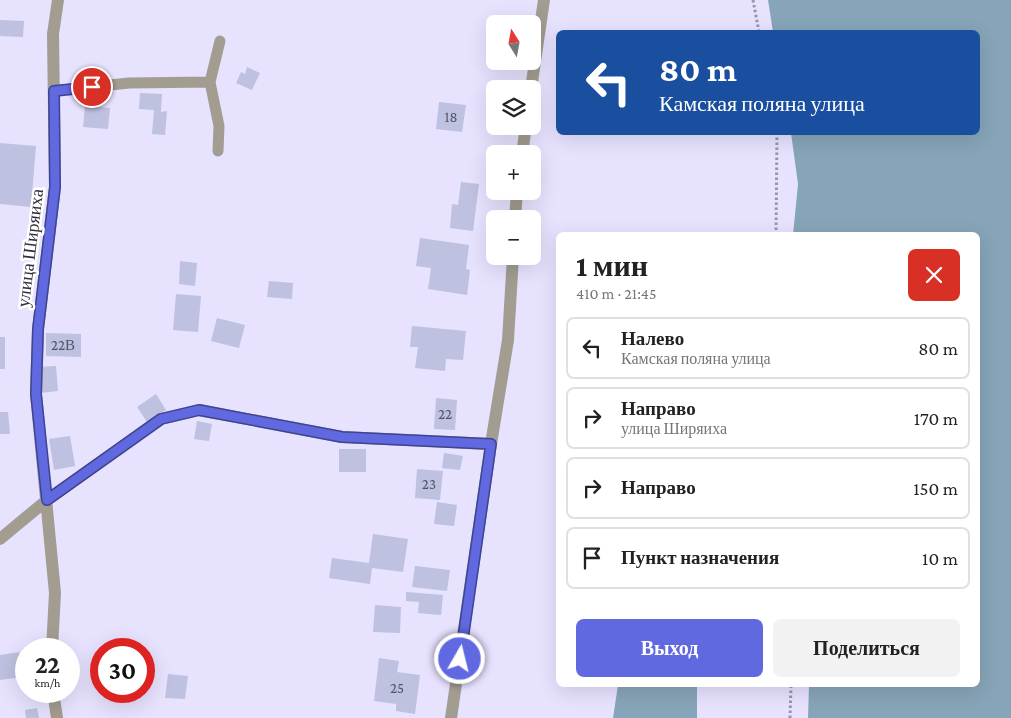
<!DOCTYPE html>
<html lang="ru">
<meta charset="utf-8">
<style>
:root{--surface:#fff;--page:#f2f2f2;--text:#222;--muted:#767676;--line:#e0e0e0;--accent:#6169e1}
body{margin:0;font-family:"Crimson Pro",serif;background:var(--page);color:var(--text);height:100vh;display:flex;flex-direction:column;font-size:19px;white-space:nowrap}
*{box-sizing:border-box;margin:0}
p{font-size:16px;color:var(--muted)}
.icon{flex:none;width:28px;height:28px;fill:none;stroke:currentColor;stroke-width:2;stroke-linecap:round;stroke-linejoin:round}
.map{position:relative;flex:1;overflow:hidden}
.details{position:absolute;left:556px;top:232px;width:424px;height:455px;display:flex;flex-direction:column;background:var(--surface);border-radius:8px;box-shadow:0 5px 20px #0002}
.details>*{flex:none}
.top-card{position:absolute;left:556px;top:30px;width:424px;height:105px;border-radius:8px;box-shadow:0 5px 20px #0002;background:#1a4fa0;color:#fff;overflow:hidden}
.needle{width:32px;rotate:349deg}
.controls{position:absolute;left:486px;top:15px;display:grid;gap:10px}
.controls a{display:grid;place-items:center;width:55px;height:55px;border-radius:8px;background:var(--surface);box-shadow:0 5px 20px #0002;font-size:25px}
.speed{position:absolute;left:15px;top:638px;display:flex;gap:10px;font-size:25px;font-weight:700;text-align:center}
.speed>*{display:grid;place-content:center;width:65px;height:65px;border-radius:50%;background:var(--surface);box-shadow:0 5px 20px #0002;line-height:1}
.speed small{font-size:12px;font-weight:400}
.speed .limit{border:8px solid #d22;background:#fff;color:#111}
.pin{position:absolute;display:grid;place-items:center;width:42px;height:42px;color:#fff;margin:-21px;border:2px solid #fff;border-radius:50%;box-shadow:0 1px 5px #0007}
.me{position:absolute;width:55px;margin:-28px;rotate:8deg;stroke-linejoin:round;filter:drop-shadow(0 0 4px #0008)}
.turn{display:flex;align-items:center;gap:18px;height:105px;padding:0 20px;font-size:22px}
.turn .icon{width:65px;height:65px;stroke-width:2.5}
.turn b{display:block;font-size:35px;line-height:42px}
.round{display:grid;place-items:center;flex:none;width:52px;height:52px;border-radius:8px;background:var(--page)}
.summary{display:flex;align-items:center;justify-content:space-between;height:85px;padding:0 20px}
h1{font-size:30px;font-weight:700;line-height:38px}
.action{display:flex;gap:10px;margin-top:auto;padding:10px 20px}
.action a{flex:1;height:58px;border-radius:8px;background:var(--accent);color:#fff;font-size:20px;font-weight:700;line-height:58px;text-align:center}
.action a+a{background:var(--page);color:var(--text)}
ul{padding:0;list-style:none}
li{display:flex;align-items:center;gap:15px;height:62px;margin:0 10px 8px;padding:0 10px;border:2px solid var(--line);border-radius:8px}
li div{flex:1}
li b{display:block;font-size:19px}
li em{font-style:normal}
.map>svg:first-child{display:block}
.water{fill:#87a5b8}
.building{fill:#bec1df}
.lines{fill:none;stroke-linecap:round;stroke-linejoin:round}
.path{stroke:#9895a9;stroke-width:3;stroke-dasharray:2.5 2.5;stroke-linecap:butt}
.lane{stroke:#a29c91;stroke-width:11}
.street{stroke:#a29c91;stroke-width:12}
.route-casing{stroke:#3f4492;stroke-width:12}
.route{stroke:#6169e1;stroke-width:9}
.labels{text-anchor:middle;stroke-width:5;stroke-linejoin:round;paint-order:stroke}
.number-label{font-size:15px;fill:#545362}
.street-label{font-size:18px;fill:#302e39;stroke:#fff}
</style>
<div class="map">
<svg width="1011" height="718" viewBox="0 0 1011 718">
<rect width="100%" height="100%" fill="#e7e2fe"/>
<path class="water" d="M768,0H1011V718H808L809,685H978V235H793L798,184L791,133L978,132V32H773Z
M618,685H697V718H613Z"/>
<path class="building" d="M0,20L24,21L23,37L0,36Z
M247,67L260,73L252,90L236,83L241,72L245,74Z
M140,93L162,94L161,112L167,111L165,135L152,134L154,110L139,109Z
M439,102L466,105L462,132L436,129Z
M85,106L110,108L108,129L83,127Z
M0,143L36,146L31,207L0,204Z
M461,182L479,184L473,231L450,228L452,204L458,205Z
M420,238L469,245L466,269L470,270L467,295L428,289L431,268L416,266Z
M180,261L197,263L195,286L179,284Z
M269,281L293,283L292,299L267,297Z
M176,294L201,296L198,332L173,330Z
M217,318L245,325L239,348L211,341Z
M412,326L466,331L463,360L446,359L445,371L415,368L418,347H410Z
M46,333L81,334V357L46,356Z
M0,337H5V369H0Z
M56,366L58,391L40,393L37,367Z
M156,394L166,410L147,422L137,407Z
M436,398L457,400L455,430L434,429Z
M0,412H8L10,434H0Z
M197,421L212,424L209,441L194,439Z
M70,436L75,466L54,470L49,439Z
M339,449H366V472H339Z
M444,453L463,456L460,470L442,468Z
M417,469L443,471L440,500L415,498Z
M437,502L457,505L454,526L434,524Z
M373,534L408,539L403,572L372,568L370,584L329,578L332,558L369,563Z
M415,566L450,570L447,591L412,587Z
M406,592L443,595L441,615L418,613L419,602L406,601Z
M375,605L401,607L400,633L373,632Z
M112,643L135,647V649H111Z
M19,652L22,677L0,680V655Z
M379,658L399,661L397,672L420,675L415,714L396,711V704L374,701Z
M168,674L188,676L185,699L165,698Z
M37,708L39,718H26L25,710Z"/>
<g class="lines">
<path class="path" d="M753,0L759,32
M776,235L777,132
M790,718L791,685"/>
<path class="lane" d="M210,82L219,126L218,151
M54,91L129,83L210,82L220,41"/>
<path class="street" d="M531,89L544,0
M522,154L526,126
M515,219L517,191
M0,539L47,500L161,419L199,410L342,437L491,444L508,340L513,256
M52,649L55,593L36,394L38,329L55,187L53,34L58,0
M53,691L57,718
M451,718L491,444"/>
</g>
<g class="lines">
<defs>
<path id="route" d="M92,87L54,91L55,187L38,329L36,394L47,500L161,419L199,410L342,437L491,444L460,659"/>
</defs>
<use href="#route" class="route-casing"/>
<use href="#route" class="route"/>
</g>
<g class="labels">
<g class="number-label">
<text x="451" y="122">18</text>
<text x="63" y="350">22В</text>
<text x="445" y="419">22</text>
<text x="429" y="489">23</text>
<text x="397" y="693">25</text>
</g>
<g class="street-label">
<text transform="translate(30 248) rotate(-83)" y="6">улица Ширяиха</text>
</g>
</g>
</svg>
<div class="controls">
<a><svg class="needle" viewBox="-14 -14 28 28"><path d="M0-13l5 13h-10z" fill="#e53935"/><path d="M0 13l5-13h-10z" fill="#767676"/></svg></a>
<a><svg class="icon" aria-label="layers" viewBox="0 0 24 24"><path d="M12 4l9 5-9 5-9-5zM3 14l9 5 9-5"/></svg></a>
<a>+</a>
<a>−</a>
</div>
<div class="speed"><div>22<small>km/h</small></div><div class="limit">30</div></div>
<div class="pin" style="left:92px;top:87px;background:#d93025"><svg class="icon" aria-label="arrive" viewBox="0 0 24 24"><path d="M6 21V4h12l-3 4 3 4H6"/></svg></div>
<svg class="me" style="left:460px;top:659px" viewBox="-20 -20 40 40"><circle r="17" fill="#6169e1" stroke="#fff" stroke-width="3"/><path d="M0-11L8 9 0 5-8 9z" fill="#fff"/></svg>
<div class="top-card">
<div class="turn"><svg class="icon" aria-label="left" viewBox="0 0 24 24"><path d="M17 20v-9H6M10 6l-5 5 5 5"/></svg><div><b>80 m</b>Камская поляна улица</div></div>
</div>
<section class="details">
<div class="summary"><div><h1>1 мин</h1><p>410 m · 21:45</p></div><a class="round" style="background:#d93025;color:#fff"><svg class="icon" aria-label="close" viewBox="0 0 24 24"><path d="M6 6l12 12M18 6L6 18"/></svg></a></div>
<ul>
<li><svg class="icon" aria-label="left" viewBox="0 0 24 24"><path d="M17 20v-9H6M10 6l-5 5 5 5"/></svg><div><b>Налево</b><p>Камская поляна улица</p></div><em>80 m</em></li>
<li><svg class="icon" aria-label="right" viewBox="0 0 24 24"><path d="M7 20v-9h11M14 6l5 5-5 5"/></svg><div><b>Направо</b><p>улица Ширяиха</p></div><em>170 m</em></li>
<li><svg class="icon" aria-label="right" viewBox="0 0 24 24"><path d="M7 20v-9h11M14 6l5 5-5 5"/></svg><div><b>Направо</b></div><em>150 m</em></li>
<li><svg class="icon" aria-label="arrive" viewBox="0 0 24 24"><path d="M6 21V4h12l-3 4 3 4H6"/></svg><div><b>Пункт назначения</b></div><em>10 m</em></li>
</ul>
<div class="action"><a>Выход</a><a>Поделиться</a></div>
</section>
</div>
